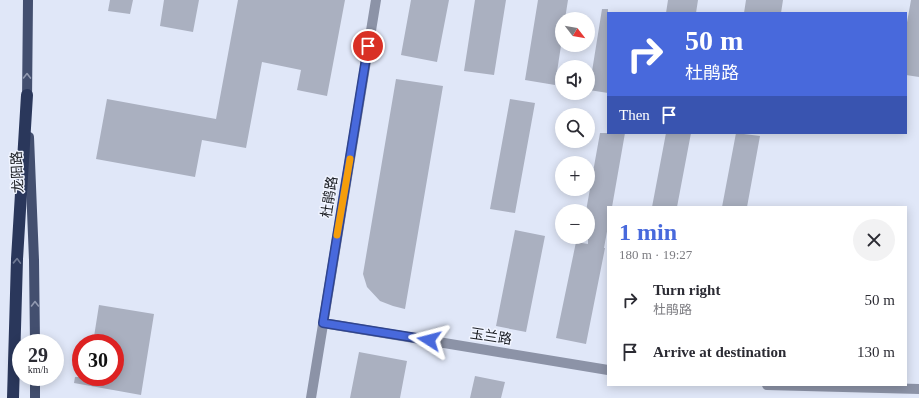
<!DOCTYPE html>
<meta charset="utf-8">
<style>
:root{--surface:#fff;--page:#f2f2f3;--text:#2b2b33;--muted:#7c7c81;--accent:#4869dc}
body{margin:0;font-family:"Times New Roman","Noto Sans SC",serif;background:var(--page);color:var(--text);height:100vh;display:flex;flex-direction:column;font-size:15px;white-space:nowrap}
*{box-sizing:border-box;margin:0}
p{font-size:13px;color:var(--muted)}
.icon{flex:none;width:22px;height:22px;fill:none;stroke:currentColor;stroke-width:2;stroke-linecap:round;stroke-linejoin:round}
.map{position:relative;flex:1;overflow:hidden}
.drawer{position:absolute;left:607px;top:206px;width:300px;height:180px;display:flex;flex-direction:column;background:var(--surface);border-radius:0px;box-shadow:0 2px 10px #0003}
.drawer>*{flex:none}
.guide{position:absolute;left:607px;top:12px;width:300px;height:122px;border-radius:0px;box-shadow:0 2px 10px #0003;background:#4869dc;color:#fff;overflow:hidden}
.needle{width:26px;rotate:121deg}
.controls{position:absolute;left:555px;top:12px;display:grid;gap:8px}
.controls a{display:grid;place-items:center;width:40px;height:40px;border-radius:50%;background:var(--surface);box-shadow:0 2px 10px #0003;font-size:20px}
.speed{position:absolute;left:12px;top:334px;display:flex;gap:8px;font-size:20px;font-weight:700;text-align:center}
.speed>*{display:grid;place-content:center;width:52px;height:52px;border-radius:50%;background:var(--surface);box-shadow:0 2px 10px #0003;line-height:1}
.speed small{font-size:10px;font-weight:400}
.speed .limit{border:6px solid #d22;background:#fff;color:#111}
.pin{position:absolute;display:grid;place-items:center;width:34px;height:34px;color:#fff;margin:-17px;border:2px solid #fff;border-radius:50%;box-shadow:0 1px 4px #0007}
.me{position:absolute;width:44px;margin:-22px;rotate:279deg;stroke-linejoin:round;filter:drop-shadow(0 0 3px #0008)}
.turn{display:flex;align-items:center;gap:14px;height:84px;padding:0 12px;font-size:18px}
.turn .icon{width:52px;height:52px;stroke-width:2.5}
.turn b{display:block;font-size:28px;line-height:34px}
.then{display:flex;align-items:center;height:38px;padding:0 12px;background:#0003;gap:8px;font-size:15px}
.round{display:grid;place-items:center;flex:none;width:42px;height:42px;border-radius:21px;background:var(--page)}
.headline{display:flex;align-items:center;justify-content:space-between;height:68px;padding:0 12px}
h1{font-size:24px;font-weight:600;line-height:30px;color:var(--accent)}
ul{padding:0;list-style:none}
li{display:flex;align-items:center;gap:12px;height:52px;padding:0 12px}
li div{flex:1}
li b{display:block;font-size:15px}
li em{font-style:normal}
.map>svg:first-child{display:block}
.building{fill:#aab0c0}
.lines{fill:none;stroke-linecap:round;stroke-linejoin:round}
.street{stroke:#8c93a7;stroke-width:10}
.primary{stroke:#434f6f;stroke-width:10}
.highway{stroke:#2a375b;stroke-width:12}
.oneway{stroke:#9199b0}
.oneway2{stroke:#6f7994}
.route-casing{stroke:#2f448f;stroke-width:10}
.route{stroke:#4869dc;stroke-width:7}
.slow{stroke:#f59e0b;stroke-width:7}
.labels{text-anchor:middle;stroke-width:3;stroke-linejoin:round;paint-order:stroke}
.street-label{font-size:14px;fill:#191c22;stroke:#f0f4ff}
</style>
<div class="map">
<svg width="919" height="398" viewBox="0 0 919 398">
<rect width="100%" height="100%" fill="#e0e7f8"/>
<path class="building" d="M110,0H133L130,14L108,11Z
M164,0H199L193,32L160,26Z
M238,0H345L327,96L297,90L301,70L262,62L246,148L202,140L195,177L96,159L107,99L216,119Z
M411,0H449L437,62L401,55Z
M475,0H506L494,75L464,71Z
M538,0H568L565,19H562V39L555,85L525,80Z
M668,0H698L696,13H666Z
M746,0H783L781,13H744Z
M911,0H919V77L906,75V28Z
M602,9H608V93L589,90Z
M396,79L443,86L405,309L393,306L380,301L367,287L363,274Z
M510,99L535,103L515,213L490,209Z
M600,133H625L612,207H608V226L604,248H605L586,344L556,338L576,242L588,244V211H586Z
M666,133H691L677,207H652Z
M736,133L760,136L747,207H722Z
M515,230L545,236L526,332L496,326Z
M99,305L154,314L141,395L74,383L75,377H115V343H93Z
M359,352L407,361L400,398H350Z
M475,376L505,382L501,398H470Z"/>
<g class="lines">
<path class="street" d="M323,323L608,370
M767,385L919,389
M311,398L376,0"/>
<path class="primary" d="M27,101L28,0
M29,137L34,260L35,343
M35,398V377"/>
<path class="highway" d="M13,398L17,259L27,95"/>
</g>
<defs><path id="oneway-chevron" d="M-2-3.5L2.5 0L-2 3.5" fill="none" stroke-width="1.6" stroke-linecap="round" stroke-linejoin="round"/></defs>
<g class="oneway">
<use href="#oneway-chevron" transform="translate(27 76) rotate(-89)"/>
<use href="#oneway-chevron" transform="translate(35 304) rotate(-90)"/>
</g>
<use class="oneway2" href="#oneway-chevron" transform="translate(17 261) rotate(-88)"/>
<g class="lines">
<defs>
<path id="route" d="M368,46L323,323L429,340"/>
</defs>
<use href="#route" class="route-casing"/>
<use href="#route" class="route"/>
<path class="slow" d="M337,235L350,159"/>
</g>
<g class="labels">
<g class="street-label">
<text transform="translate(17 172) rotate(-93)" y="5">龙阳路</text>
<text transform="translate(329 197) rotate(-81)" y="5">杜鹃路</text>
<text transform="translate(491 336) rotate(9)" y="5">玉兰路</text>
</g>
</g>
</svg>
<div class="controls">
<a><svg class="needle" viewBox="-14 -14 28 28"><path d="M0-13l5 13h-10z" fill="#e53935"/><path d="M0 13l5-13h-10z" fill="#7c7c81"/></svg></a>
<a><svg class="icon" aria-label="sound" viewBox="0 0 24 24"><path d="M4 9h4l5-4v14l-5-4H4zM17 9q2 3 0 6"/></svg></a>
<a><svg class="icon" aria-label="search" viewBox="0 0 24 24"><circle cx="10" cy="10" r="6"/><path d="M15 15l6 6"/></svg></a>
<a>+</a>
<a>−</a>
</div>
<div class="speed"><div>29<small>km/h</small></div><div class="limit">30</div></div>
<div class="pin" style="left:368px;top:46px;background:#d93025"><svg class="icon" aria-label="arrive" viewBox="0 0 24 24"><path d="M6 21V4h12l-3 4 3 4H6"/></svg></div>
<svg class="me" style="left:429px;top:340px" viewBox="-20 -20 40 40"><path d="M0-17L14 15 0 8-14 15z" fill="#4869dc" stroke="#fff" stroke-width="4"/></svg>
<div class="guide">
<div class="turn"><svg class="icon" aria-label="right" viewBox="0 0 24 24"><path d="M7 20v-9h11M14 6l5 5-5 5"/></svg><div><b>50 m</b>杜鹃路</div></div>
<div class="then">Then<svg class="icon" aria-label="arrive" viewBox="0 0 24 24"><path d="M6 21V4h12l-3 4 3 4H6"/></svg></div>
</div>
<section class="drawer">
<div class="headline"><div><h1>1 min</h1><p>180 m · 19:27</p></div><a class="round"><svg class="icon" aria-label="close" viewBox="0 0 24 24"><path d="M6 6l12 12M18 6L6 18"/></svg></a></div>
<ul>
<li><svg class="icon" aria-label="right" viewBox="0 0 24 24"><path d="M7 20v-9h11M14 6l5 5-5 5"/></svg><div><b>Turn right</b><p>杜鹃路</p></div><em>50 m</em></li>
<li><svg class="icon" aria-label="arrive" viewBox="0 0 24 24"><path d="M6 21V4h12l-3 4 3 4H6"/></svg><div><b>Arrive at destination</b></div><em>130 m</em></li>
</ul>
</section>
</div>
